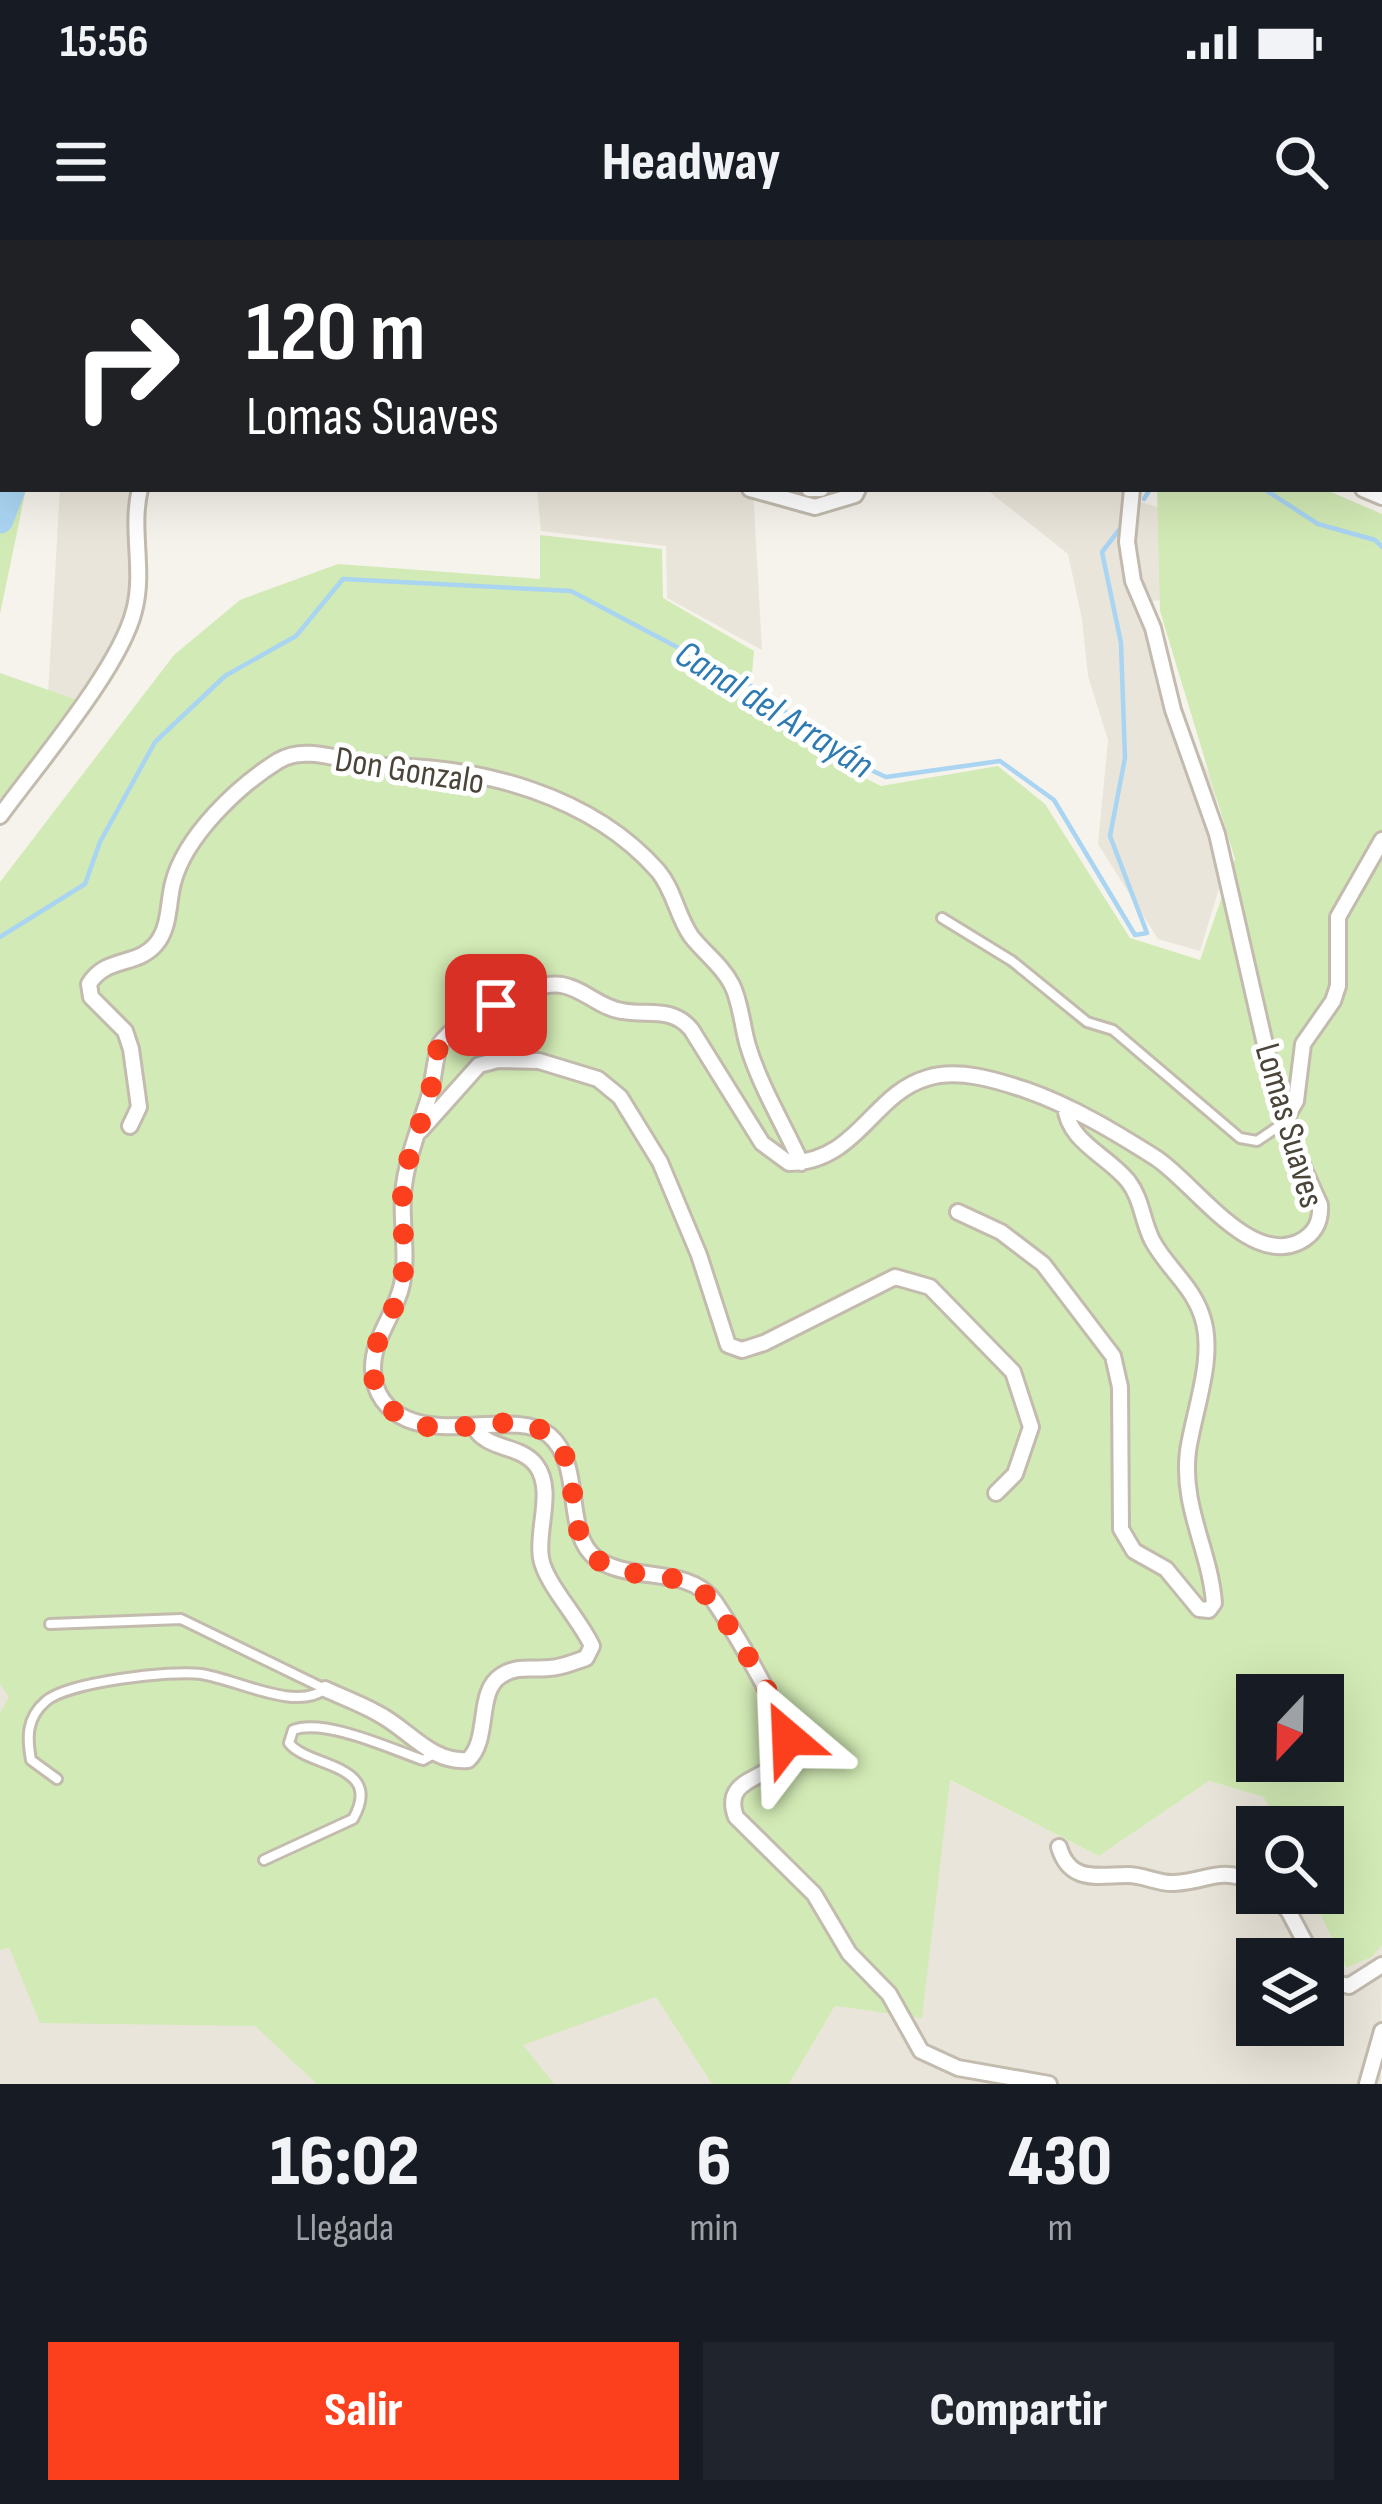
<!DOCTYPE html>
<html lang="es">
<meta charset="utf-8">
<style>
:root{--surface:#171b24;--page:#20242c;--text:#f1f3f6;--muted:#9ea1a6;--accent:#fc3f1d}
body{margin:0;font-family:"Sofia Sans Condensed",sans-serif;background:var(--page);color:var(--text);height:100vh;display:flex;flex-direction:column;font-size:45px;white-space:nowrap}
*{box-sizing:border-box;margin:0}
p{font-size:39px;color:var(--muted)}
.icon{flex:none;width:66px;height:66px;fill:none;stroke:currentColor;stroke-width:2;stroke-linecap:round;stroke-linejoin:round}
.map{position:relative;height:1844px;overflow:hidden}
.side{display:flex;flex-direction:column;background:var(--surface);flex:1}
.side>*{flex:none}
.hud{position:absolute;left:0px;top:0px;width:1383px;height:252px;box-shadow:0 12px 48px #0002;background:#202124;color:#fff;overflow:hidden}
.needle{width:78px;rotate:202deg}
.fabs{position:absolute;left:1236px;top:1434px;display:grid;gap:24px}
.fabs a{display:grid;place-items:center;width:108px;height:108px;border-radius:0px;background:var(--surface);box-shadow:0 12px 48px #0002;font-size:60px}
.pin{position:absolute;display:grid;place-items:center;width:102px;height:102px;color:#fff;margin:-51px;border-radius:24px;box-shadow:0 6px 18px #0006}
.me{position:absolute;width:132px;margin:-66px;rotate:334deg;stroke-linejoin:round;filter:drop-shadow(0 0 9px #0008)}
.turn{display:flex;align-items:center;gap:42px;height:252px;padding:0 48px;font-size:54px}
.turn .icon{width:156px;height:156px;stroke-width:2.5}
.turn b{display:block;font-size:84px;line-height:102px}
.eta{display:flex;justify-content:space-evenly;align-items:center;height:204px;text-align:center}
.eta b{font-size:72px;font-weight:800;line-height:84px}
.button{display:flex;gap:24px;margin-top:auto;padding:24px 48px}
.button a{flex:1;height:138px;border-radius:0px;background:var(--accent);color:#fff;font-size:48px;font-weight:800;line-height:138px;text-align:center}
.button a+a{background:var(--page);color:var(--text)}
.status{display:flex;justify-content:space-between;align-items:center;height:84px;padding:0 60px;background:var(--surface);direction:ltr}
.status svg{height:33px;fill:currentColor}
header{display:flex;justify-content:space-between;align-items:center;height:156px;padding:0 48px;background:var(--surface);font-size:54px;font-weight:800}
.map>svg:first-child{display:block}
.residential{fill:#eae5da;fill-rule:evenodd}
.green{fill:#d2eab5;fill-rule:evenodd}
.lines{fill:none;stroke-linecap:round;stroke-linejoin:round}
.stream{stroke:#a9d4f2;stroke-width:4.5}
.river{stroke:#a9d4f2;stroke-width:27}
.service-casing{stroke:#c2bbae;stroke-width:14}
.minor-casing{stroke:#c2bbae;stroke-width:20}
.service{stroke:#fff;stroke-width:8}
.minor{stroke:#fff;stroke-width:14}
.route{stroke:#fc3f1d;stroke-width:21;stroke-dasharray:0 37.8}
.labels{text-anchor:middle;stroke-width:10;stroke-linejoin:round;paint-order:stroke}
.street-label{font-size:36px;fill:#4b4439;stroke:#fff}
.water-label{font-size:39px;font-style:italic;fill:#2e7ab2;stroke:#fff}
</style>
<div class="status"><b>15:56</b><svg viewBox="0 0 49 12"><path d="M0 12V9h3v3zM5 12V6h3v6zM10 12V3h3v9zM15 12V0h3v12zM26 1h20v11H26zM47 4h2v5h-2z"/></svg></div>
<header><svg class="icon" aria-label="menu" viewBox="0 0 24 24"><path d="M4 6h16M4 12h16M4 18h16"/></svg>Headway<svg class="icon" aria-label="search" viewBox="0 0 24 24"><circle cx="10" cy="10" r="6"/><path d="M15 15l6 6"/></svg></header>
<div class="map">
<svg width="1382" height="1844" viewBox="0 0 1382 1844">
<rect width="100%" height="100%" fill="#f6f3ec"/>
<path class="residential" d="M75,0H1131V3H75Z
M60,249H147L132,394L118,428L91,462L48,454Z
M537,249H753L762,410L667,358L666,306L541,291Z
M986,249H1128V258L1257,298L1211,355L1152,361L1175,460L1183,484L1214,543L1222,594L1224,632L1200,711L1158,699L1098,604L1108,500L1088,436L1082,379L1068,314Z
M0,1444L10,1457L657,1757L712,1844H0Z
M949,1540L1099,1616L1209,1541L1264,1557L1278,1587H1257V1653H1310L1346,1728L1372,1717L1382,1705L1381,1844H789L835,1766L922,1777ZM1257,1719H1323V1785H1257Z"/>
<path class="green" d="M6,249H26L0,374V289Z
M1157,249H1324L1382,274V1705L1372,1717L1346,1728L1310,1653H1323V1587H1278L1264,1557L1209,1541L1099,1616L950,1540L922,1778L835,1766L789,1844H712L656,1757L523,1805L554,1844H317L255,1786L40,1783L9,1707L0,1710V1473L9,1457L0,1444V642L174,415L240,360L338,324L540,339V295L662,309L663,358L754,411L750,457L829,520L881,546L998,526L1045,564L1130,698L1200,720L1235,619L1160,371ZM1257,1455H1323V1521H1257Z
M0,433L77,460L12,553L0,558Z"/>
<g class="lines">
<path class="stream" d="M1264,249L1318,284L1375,300L1382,307
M1144,259L1150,249
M0,697L85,644L100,602L155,502L225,436L296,396L343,339L571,351L762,452L836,514L886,537L1000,521L1054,560L1135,695L1147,693L1110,596L1125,518L1121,403L1102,312L1119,290"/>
<path class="river" d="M37,3L39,0
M0,280L12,249"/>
<defs>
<path id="service" d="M942,678L1012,721L1087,782L1113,790L1240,898L1257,901L1282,884
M50,1384L181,1379L325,1449C296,1472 236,1439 201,1434C171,1430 68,1442 46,1461C26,1478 27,1498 31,1520L57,1539
M264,1620L353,1579C385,1523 308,1528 289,1503L293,1490C325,1478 391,1509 423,1520L434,1514"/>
<path id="minor" d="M933,0L934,3
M1286,0L1288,3
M1299,0L1300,3
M450,3L466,0
M963,3L965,0
M1032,3L1033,0
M1380,150L1382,153
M750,249L815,267L855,255L858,249
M809,249H821
M1363,249L1382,257
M0,576C37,525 120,428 134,371C145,331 130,289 140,249
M1283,883L1296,861L1303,804L1333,761L1338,746V677L1382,600
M130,886L139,867L131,809L125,791L91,757L89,744C106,716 137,727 156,704C170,688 168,662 173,643C185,596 238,546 278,521C309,502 352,526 385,526C482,527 591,555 658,631C674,650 677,676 691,696C704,713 722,725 732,745C741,763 742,786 748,806C760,846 784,885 801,923
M420,891L479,825L498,820L539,821L598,839L620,857L660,922L699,1015L728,1105L742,1110L764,1103L895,1037L930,1047L1013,1132L1031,1187L1015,1234L996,1253
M958,972L1001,992L1043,1024L1113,1116L1120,1147L1121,1289L1134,1311L1166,1329L1199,1369L1209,1370L1214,1363C1210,1310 1181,1267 1188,1211C1194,1170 1216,1116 1202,1076C1192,1045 1166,1027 1152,1000C1142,980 1142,959 1128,941C1107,915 1068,902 1065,866
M325,1449C342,1457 361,1464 377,1473C409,1489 430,1523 468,1520C491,1499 475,1451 502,1435C518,1425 532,1430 549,1428C561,1428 574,1422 586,1418L592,1406C579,1378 545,1343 541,1318C536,1290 555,1250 536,1225C520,1204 488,1211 474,1187
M1059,1607C1070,1644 1098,1635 1128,1635C1144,1635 1159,1644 1174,1643C1212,1641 1214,1626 1257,1642
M1274,1653L1289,1672L1314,1719
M1323,1731L1335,1743L1349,1746L1382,1725
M1049,1844L958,1828L921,1811L889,1754L849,1713L814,1654L736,1577C719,1532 782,1542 788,1506C791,1485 729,1383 714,1361C688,1325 631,1343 597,1319C562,1294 585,1225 549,1195C519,1171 450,1198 407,1179C386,1170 374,1153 373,1130C372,1098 396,1074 402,1044C408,1015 401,984 403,954C406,920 419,889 429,857C434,840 434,821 440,804C458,778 530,740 562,745C584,749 600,768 622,771C648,776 671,766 691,789L762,903L789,923C858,921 872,854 927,838C958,828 996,840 1026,850C1072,866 1115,892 1156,918C1193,942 1249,1026 1299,1002C1315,994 1321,982 1320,965L1283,883L1217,594L1173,470L1153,388L1133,341L1127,302L1132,249
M1367,1844L1382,1791"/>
</defs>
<use href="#service" class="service-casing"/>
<use href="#minor" class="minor-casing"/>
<use href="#service" class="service"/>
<use href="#minor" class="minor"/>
</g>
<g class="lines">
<path class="route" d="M496,765C478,774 455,782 443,799C433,814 435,834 430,852C422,884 407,914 403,948C400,980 408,1015 401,1047C395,1074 375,1095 373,1123C372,1138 376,1154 387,1165C432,1214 498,1165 543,1191C587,1216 561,1281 591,1314C615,1340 664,1331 694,1345C716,1355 783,1472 788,1498"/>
</g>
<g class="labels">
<g class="street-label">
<text transform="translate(410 529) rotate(9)" y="13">Don Gonzalo</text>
<text transform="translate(1291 885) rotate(74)" y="13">Lomas Suaves</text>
</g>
<g class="water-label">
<text transform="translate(775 468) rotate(32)" y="14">Canal del Arrayán</text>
</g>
</g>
</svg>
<div class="fabs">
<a><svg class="needle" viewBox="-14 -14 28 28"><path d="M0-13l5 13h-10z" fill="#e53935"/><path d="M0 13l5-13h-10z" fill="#9ea1a6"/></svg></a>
<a><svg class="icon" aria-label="search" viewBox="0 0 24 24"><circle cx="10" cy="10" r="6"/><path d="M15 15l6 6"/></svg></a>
<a><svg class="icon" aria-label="layers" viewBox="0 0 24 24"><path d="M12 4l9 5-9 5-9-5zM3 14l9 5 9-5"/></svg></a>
</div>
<div class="pin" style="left:496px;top:765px;background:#d93025"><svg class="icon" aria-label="arrive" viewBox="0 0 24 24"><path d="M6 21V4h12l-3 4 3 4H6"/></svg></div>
<svg class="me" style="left:788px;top:1498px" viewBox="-20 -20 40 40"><path d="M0-17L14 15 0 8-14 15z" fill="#fc3f1d" stroke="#fff" stroke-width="4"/></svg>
<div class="hud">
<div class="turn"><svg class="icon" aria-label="right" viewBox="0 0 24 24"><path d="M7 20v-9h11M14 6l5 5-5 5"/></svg><div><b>120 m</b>Lomas Suaves</div></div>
</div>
</div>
<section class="side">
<div class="eta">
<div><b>16:02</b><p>Llegada</p></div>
<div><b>6</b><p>min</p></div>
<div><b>430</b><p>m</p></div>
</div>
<div class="button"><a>Salir</a><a>Compartir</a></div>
</section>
